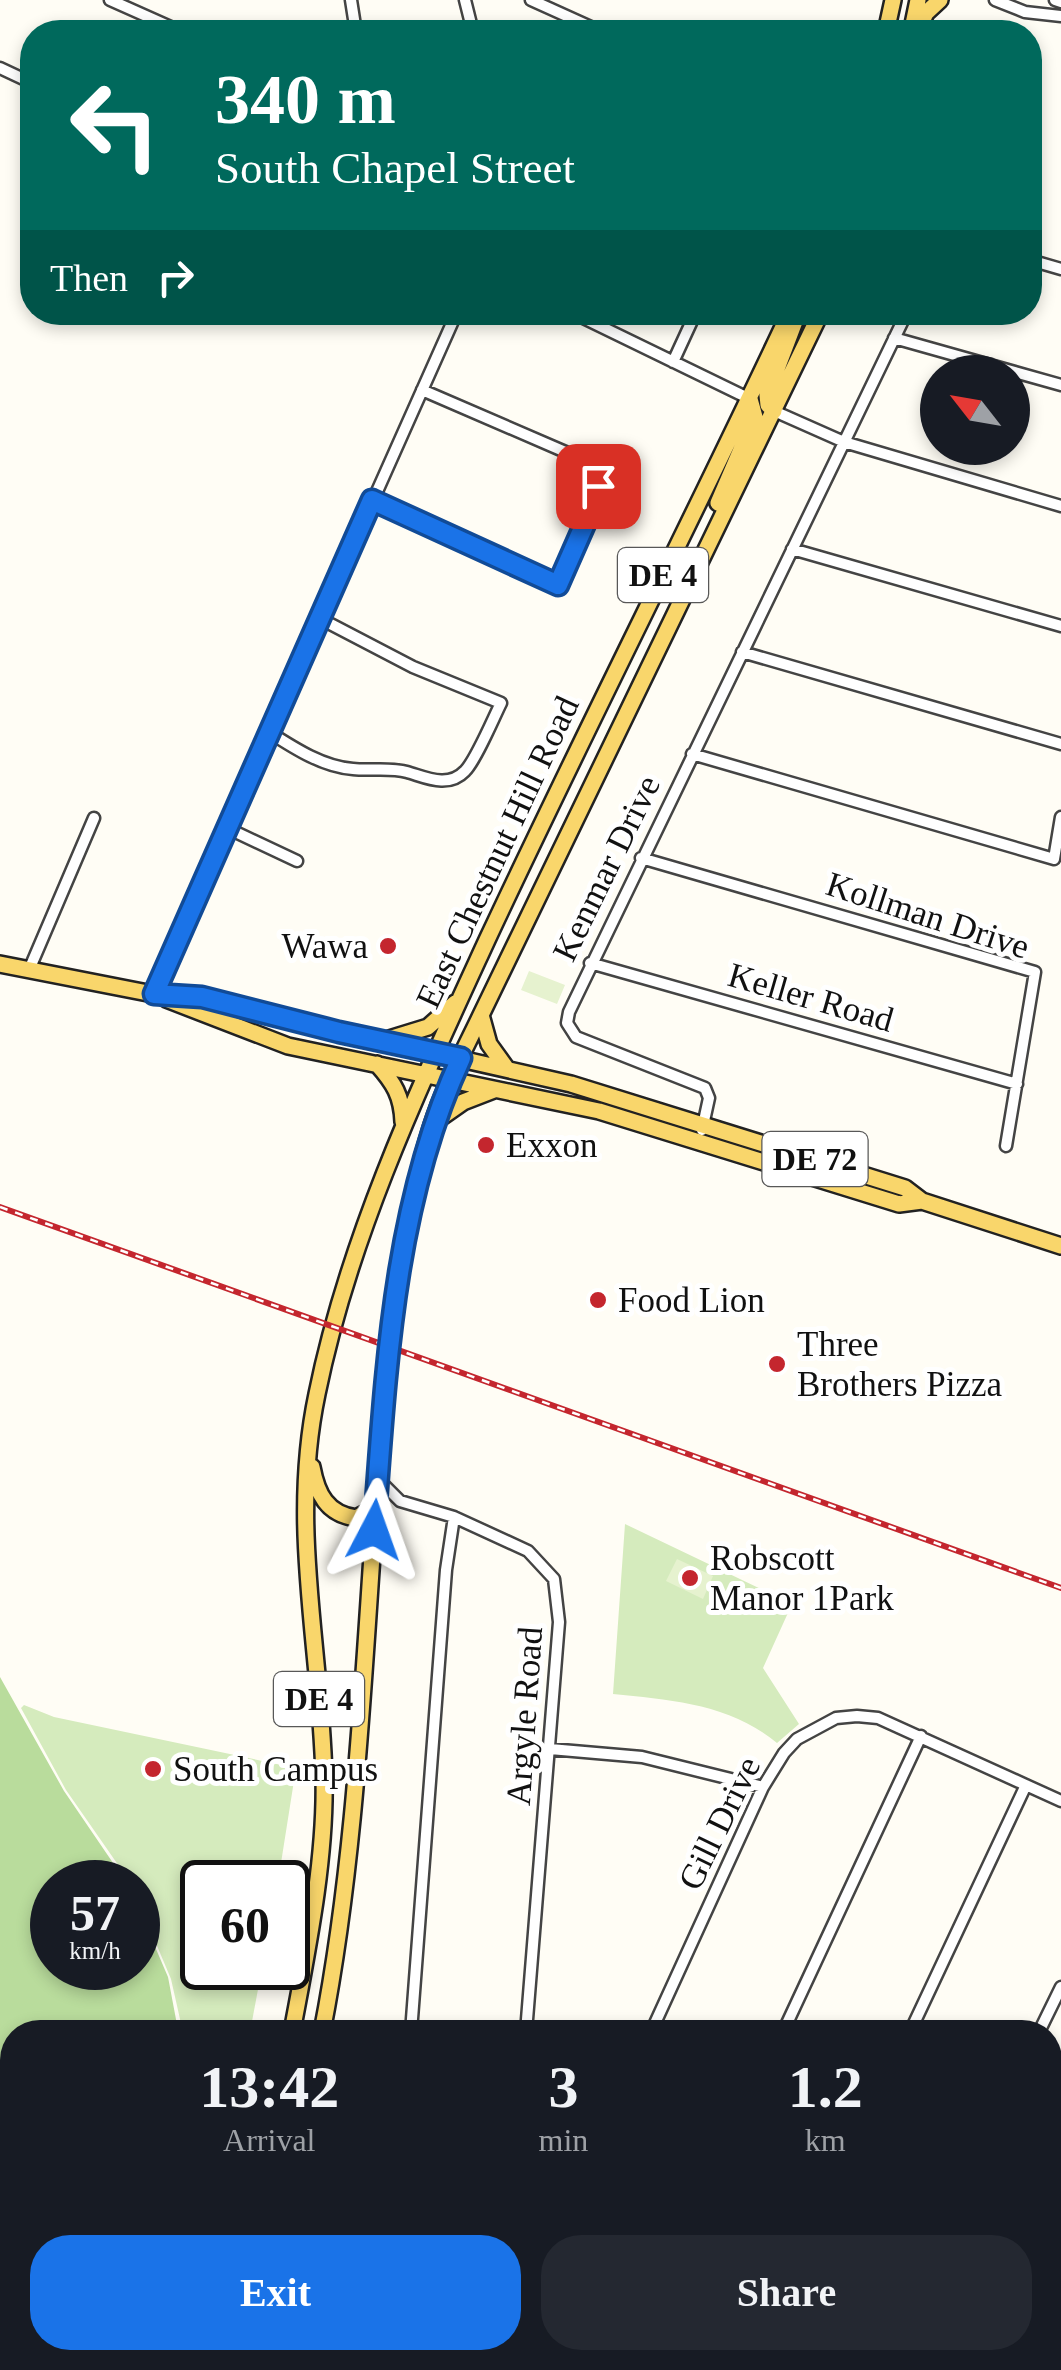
<!DOCTYPE html>
<style>
:root{--surface:#171b24;--page:#242831;--text:#f1f3f6;--muted:#9ea1a6;--accent:#1a73e8}
body{margin:0;font-family:Georgia,serif;background:var(--page);color:var(--text);height:100vh;display:flex;flex-direction:column;font-size:38px;white-space:nowrap}
*{box-sizing:border-box;margin:0}
p{font-size:32px;color:var(--muted)}
.icon{flex:none;width:55px;height:55px;fill:none;stroke:currentColor;stroke-width:2;stroke-linecap:round;stroke-linejoin:round}
.map{position:relative;flex:1;overflow:hidden}
.drawer{position:absolute;left:0px;top:2020px;width:1062px;height:350px;display:flex;flex-direction:column;background:var(--surface);border-radius:40px 40px 0 0;box-shadow:0 5px 15px #0003}
.drawer>*{flex:none}
.guide{position:absolute;left:20px;top:20px;width:1022px;height:305px;border-radius:40px;box-shadow:0 5px 15px #0003;background:#00695c;color:#fff;overflow:hidden}
.needle{width:65px;rotate:301deg}
.buttons{position:absolute;left:920px;top:355px;display:grid;gap:20px}
.buttons a{display:grid;place-items:center;width:110px;height:110px;border-radius:50%;background:var(--surface);box-shadow:0 5px 15px #0003;font-size:50px}
.speed{position:absolute;left:30px;top:1860px;display:flex;gap:20px;font-size:50px;font-weight:700;text-align:center}
.speed>*{display:grid;place-content:center;width:130px;height:130px;border-radius:50%;background:var(--surface);box-shadow:0 5px 15px #0003;line-height:1}
.speed small{font-size:25px;font-weight:400}
.speed .limit{border:5px solid #111;border-radius:15px;background:#fff;color:#111}
.pin{position:absolute;display:grid;place-items:center;width:85px;height:85px;color:#fff;margin:-42px;border-radius:20px;box-shadow:0 5px 15px #0006}
.me{position:absolute;width:110px;margin:-55px;rotate:4deg;stroke-linejoin:round;filter:drop-shadow(0 0 8px #0008)}
.turn{display:flex;align-items:center;gap:35px;height:210px;padding:0 30px;font-size:45px}
.turn .icon{width:130px;height:130px;stroke-width:2.5}
.turn b{display:block;font-size:70px;line-height:85px}
.then{display:flex;align-items:center;height:95px;padding:0 30px;background:#0003;gap:20px;font-size:38px}
.eta{display:flex;justify-content:space-evenly;align-items:center;height:170px;text-align:center}
.eta b{font-size:60px;font-weight:700;line-height:70px}
.cta{display:flex;gap:20px;margin-top:auto;padding:20px 30px}
.cta a{flex:1;height:115px;border-radius:40px;background:var(--accent);color:#fff;font-size:40px;font-weight:700;line-height:115px;text-align:center}
.cta a+a{background:var(--page);color:var(--text)}
.map>svg:first-child{display:block}
.green{fill:#d5ebbd}
.forest{fill:#b9dc9c}
.pitch{fill:#e6f2cf}
.lines{fill:none;stroke-linecap:round;stroke-linejoin:round}
.stream{stroke:#3f96cf;stroke-width:2.5}
.street-casing{stroke:#444;stroke-width:15}
.primary-casing{stroke:#222;stroke-width:20}
.street{stroke:#fff;stroke-width:10}
.primary{stroke:#f9d66b;stroke-width:15}
.rail-casing{stroke:#c4262e;stroke-width:6}
.rail{stroke:#fff;stroke-width:2.5;stroke-dasharray:8;stroke-linecap:butt}
.route-casing{stroke:#114b97;stroke-width:25}
.route{stroke:#1a73e8;stroke-width:18}
.poi-dot{fill:#c4262e;stroke:#fff;stroke-width:4}
.labels{text-anchor:middle;stroke-width:10;stroke-linejoin:round;paint-order:stroke}
.shield{fill:#fff;stroke:#585858;stroke-width:2.5}
.shield-label{font-size:32px;font-weight:bold;fill:#111}
.street-label{font-size:35px;fill:#111;stroke:#fff}
.poi-label{font-size:35px;fill:#111;stroke:#fff;text-anchor:start}
</style>
<div class="map">
<svg width="1061" height="2370" viewBox="0 0 1061 2370">
<rect width="100%" height="100%" fill="#fffdf5"/>
<path class="green" d="M625,1524L792,1604L763,1668L799,1724L777,1743C730,1704 672,1700 613,1694Z
M24,1705L54,1717L296,1768L278,1882H202V1968H262L250,2032H212L182,2028L171,1979L155,1941L152,1919L138,1895V1882H130L66,1790L21,1708Z
M803,2358H923L938,2370H818Z"/>
<path class="forest" d="M0,1677L64,1791L126,1882H52V1968H138V1901L150,1921L153,1942L168,1977L178,2030L191,2032H12V2172L0,2170Z"/>
<path class="pitch" d="M529,971L565,985L557,1004L521,990Z
M677,1559L713,1576L703,1599L666,1581Z
M9,2236L12,2237V2335L0,2330V2257Z"/>
<g class="lines">
<path class="stream" d="M868,2358L883,2370"/>
<defs>
<path id="street" d="M110,0L182,32
M351,0L356,32
M465,0L473,32
M531,0L602,32
M995,0L1025,12L1061,16
M1055,0L1061,2
M0,68L32,83
M1030,260L1061,269
M571,312L750,399
M894,338L1061,385
M673,362L696,312
M774,411L844,442L1061,506
M372,500L558,585L598,494L597,477L584,460L422,390
M792,549L1061,626
M742,652L1061,744
M269,732C294,748 323,767 353,769C371,771 389,767 407,772C425,777 448,789 465,771C476,760 493,719 501,703L413,667L319,618
M692,754L1054,859L1061,817
M227,828L297,861
M641,858L1035,972L1006,1146
M590,963L1017,1084
M29,970L94,818
M153,994L457,312
M702,1130L709,1098L705,1088L576,1037L567,1023L569,1012L907,312
M378,1479L400,1501L454,1517L528,1551L554,1579L559,1622L526,2032
M550,1749L642,1757L763,1787
M411,2032L446,1570L454,1517
M651,2032L763,1787L784,1753L797,1739L836,1718L857,1716L878,1718L1061,1801
M783,2032L921,1736
M910,2032L1026,1785
M1039,2032L1061,1987
M0,2216L12,2221
M1050,2280L1061,2257
M708,2358L724,2370
M1033,2358L1053,2370
M287,2370L293,2358
M384,2370L385,2358
M622,2370L628,2358"/>
<path id="primary" d="M912,29L918,0
M886,32L893,0
M917,32L926,13L940,0
M774,411L768,405L767,395L797,316
M718,503L755,417L750,399
M0,964L153,994L202,997L315,1026L571,1084L905,1188L922,1201L1061,1246
M166,999L288,1046L599,1111L899,1204L922,1201
M481,1015L489,1044L507,1069
M389,1039L428,1027L455,1003
M377,1064C394,1083 402,1096 403,1122
M433,1123L463,1102L494,1090
M312,1467C317,1494 327,1514 356,1518L375,1508
M292,2032C307,1951 326,1860 324,1778C321,1646 289,1527 317,1394C349,1236 420,1086 487,940C585,730 691,523 790,312
M322,2032C356,1858 363,1676 376,1499C385,1374 394,1246 432,1125C444,1087 464,1051 481,1015L821,312
M212,2370L216,2358
M239,2370L243,2358"/>
</defs>
<use href="#street" class="street-casing"/>
<use href="#primary" class="primary-casing"/>
<use href="#street" class="street"/>
<use href="#primary" class="primary"/>
<defs>
<path id="rail" d="M0,1207L1061,1588"/>
</defs>
<use href="#rail" class="rail-casing"/>
<use href="#rail" class="rail"/>
</g>
<g class="lines">
<defs>
<path id="route" d="M374,1530C386,1370 393,1206 461,1058L339,1032L202,997L154,994L372,500L558,585L598,494V486"/>
</defs>
<use href="#route" class="route-casing"/>
<use href="#route" class="route"/>
</g>
<g class="poi-dot">
<circle cx="388" cy="946" r="10"/>
<circle cx="486" cy="1145" r="10"/>
<circle cx="598" cy="1300" r="10"/>
<circle cx="777" cy="1364" r="10"/>
<circle cx="690" cy="1578" r="10"/>
<circle cx="153" cy="1769" r="10"/>
</g>
<g class="labels">
<g class="shield">
<rect x="618" y="548" width="90" height="54" rx="8"/>
<rect x="762.5" y="1132" width="105" height="54" rx="8"/>
<rect x="274" y="1672" width="90" height="54" rx="8"/>
</g>
<g class="shield-label">
<text x="663" y="586">DE 4</text>
<text x="815" y="1170">DE 72</text>
<text x="319" y="1710">DE 4</text>
</g>
<g class="street-label">
<text transform="translate(497 852) rotate(-65)" y="12">East Chestnut Hill Road</text>
<text transform="translate(606 868) rotate(-64)" y="12">Kenmar Drive</text>
<text transform="translate(928 915) rotate(18)" y="12">Kollman Drive</text>
<text transform="translate(811 997) rotate(16)" y="12">Keller Road</text>
<text transform="translate(524 1716) rotate(-86)" y="12">Argyle Road</text>
<text transform="translate(719 1823) rotate(-64)" y="12">Gill Drive</text>
</g>
<g class="poi-label">
<text x="368" y="958" text-anchor="end">Wawa</text>
<text x="506" y="1157">Exxon</text>
<text x="618" y="1312">Food Lion</text>
<text x="797" y="1356">Three<tspan x="797" dy="40">Brothers Pizza</tspan></text>
<text x="710" y="1570">Robscott<tspan x="710" dy="40">Manor 1Park</tspan></text>
<text x="173" y="1781">South Campus</text>
</g>
</g>
</svg>
<div class="buttons">
<a><svg class="needle" viewBox="-14 -14 28 28"><path d="M0-13l5 13h-10z" fill="#e53935"/><path d="M0 13l5-13h-10z" fill="#9ea1a6"/></svg></a>
</div>
<div class="speed"><div>57<small>km/h</small></div><div class="limit">60</div></div>
<div class="pin" style="left:598px;top:486px;background:#d93025"><svg class="icon" aria-label="arrive" viewBox="0 0 24 24"><path d="M6 21V4h12l-3 4 3 4H6"/></svg></div>
<svg class="me" style="left:374px;top:1530px" viewBox="-20 -20 40 40"><path d="M0-17L14 15 0 8-14 15z" fill="#1a73e8" stroke="#fff" stroke-width="4"/></svg>
<div class="guide">
<div class="turn"><svg class="icon" aria-label="left" viewBox="0 0 24 24"><path d="M17 20v-9H6M10 6l-5 5 5 5"/></svg><div><b>340 m</b>South Chapel Street</div></div>
<div class="then">Then<svg class="icon" aria-label="right" viewBox="0 0 24 24"><path d="M7 20v-9h11M14 6l5 5-5 5"/></svg></div>
</div>
<section class="drawer">
<div class="eta">
<div><b>13:42</b><p>Arrival</p></div>
<div><b>3</b><p>min</p></div>
<div><b>1.2</b><p>km</p></div>
</div>
<div class="cta"><a>Exit</a><a>Share</a></div>
</section>
</div>
